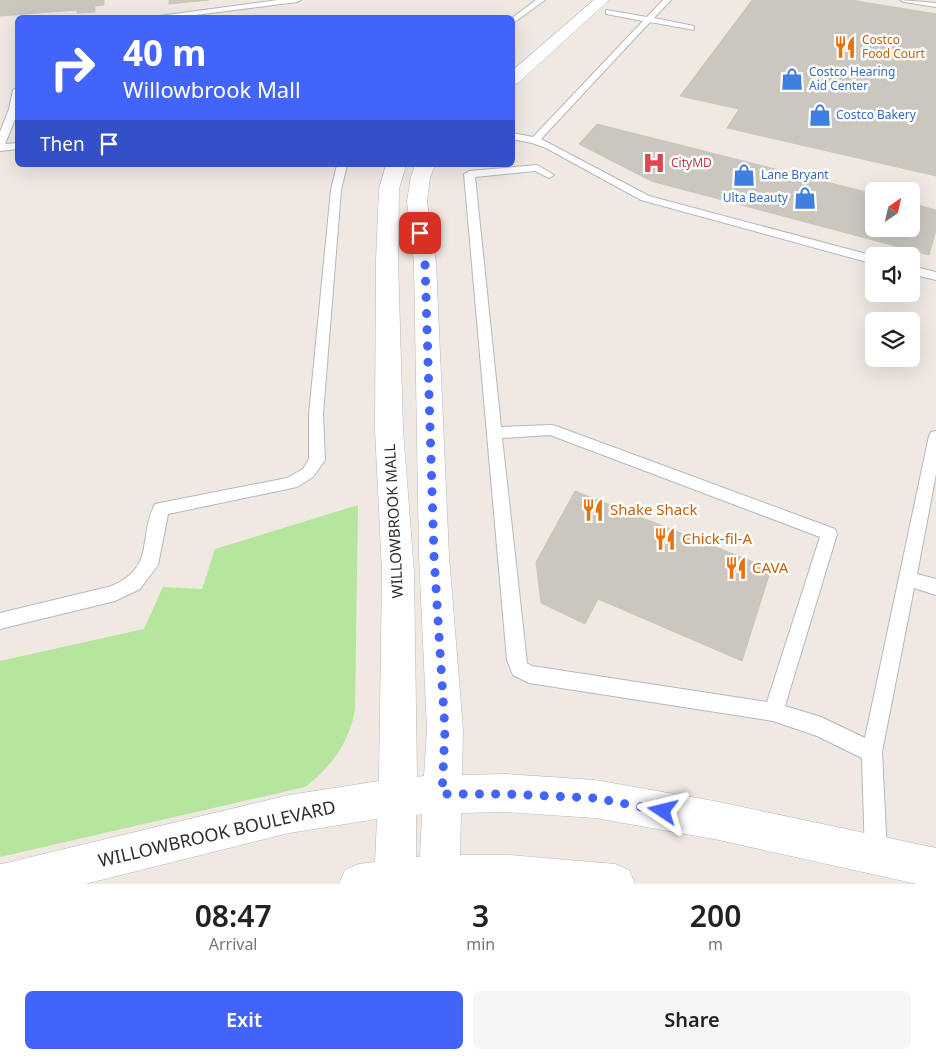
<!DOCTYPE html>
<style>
:root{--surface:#fff;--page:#f6f6f6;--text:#222;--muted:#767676;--accent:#4264fb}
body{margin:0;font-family:"Noto Sans",sans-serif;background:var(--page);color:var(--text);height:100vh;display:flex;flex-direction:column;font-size:19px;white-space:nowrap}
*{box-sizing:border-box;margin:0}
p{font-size:16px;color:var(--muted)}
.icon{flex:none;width:28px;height:28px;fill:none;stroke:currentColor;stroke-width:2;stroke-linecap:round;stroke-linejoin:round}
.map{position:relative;height:884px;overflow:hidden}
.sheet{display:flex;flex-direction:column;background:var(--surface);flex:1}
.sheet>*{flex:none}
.banner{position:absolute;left:15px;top:15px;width:500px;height:152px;border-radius:8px;box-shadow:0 5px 20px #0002;background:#4264fb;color:#fff;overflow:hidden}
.needle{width:32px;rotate:34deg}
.controls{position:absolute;left:865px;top:182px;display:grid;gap:10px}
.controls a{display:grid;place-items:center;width:55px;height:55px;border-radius:8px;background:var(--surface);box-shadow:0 5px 20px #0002;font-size:25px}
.pin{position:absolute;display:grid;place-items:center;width:42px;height:42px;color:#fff;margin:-21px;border-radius:10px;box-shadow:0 2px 8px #0006}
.me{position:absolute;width:55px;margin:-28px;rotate:280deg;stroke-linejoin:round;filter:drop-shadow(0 0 4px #0008)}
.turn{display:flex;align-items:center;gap:18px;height:105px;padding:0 25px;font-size:22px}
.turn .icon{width:65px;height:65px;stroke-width:2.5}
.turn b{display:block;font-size:35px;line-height:42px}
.then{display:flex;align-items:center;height:48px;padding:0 25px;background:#0003;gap:10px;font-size:19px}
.eta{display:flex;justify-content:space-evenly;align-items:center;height:85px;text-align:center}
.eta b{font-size:30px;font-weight:600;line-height:35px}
.action{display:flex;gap:10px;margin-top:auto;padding:10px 25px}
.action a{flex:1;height:58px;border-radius:8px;background:var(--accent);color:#fff;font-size:20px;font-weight:600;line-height:58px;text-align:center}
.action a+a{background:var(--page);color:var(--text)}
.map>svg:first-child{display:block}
.green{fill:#b6e59e}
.building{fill:#cbc7bf;stroke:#cbc5ba}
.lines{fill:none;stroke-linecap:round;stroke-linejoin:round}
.service-casing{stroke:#b4b7c1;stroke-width:2}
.minor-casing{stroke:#b4b7c1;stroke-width:1}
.service{fill:#fff;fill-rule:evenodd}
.minor{fill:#fff;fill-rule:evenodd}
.route{stroke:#4264fb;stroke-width:9;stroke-dasharray:0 16.2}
.labels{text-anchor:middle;stroke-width:5;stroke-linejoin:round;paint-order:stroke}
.far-food-label{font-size:12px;fill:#c56008;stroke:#fff;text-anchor:start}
.far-shop-label{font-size:12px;fill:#366cbe;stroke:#fff;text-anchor:start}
.far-health-label{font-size:12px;fill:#be3a42;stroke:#fff;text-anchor:start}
.food-label{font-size:15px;fill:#c56008;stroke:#fff;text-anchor:start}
.street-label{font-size:15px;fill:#2e2e2e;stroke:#fff}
.near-street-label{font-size:18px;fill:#2e2e2e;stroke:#fff}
</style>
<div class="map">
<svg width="936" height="884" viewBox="0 0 936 884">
<rect width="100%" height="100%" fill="#efe9e1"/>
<path class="green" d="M358,505L355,709C350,741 331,768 305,787L0,857V661L144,629L163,587L202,589L215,549Z"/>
<path class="building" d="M0,0H104V5L95,6V12L77,13V10L0,16Z
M169,0H209L169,4Z
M752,0H851L936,14V176L727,128L739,109L680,96Z
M597,124L874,194V229H911V203L936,210V230L929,255L651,181L579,144Z
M575,491L771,569L742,661L598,599L585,624L541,603L536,562Z"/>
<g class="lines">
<defs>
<path id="service" d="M278,0H301L297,2L172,18H144Z
M536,0H545L512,24V18Z
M663,0H671L654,18L694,26V30L650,22L541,139L649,196L874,256V264L641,200L546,148L532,143L512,139V133L533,137L643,21L606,14V10L647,17Z
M900,0L936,3V7L904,2Z
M18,87V112L5,144L18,143V149L0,151V132L9,109L13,90Z
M337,165H347L341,190L323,414L325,460L313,477L297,487L168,514L158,565L140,589L115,601L0,629V613L112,586C157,565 137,539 155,504L287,478L303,469L309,459V414L331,190Z
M537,165L554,175L549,178L535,171L475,177L501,427L551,425L556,426L835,529L837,534L785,706L821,717L865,738L929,436L931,432L936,431V474L917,574L936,579V595L914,588L882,752L887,855L884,863L876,866L868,863L865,855L862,758L817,736L773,721L529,683L513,675L507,660L464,174L469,171ZM550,435L820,537L767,702L532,666L527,663L502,438Z
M911,266L936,272V280L911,274Z"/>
<path id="minor" d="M594,0H609L518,83L512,85V71Z
M386,165H406L399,189L398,260L403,429L414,572L417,777L424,776L427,730L419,556L414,263L407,201L411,177L415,165H435L430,177L427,201L436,263L449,556L463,730L462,775L506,774L595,780L714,801L936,848V884H917L714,839L595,818L506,812L461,813L460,855H510L615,864L629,870L635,884H339L345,870L359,864L375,862L377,819L289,833L85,884H0V864H2L289,795L379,781L382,572L375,429L376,260L379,189ZM422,814L420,857H416V815Z"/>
</defs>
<use href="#service" class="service-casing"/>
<use href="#minor" class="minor-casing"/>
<use href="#service" class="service"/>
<use href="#minor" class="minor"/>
</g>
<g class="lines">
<path class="route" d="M420,233L425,263L434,556L445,730L442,794H506L595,798L663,811"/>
</g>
<defs>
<symbol id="restaurant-bare" viewBox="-9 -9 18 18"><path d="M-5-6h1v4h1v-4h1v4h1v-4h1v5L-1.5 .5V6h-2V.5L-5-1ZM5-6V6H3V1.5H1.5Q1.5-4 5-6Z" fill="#e8710a" stroke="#fff" stroke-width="2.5" paint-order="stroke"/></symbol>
<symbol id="shop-bare" viewBox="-9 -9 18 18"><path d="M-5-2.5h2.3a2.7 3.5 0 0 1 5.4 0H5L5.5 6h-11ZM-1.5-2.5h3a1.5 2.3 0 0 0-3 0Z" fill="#3f7fe0" stroke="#fff" stroke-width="2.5" paint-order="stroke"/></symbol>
<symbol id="hospital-bare" viewBox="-9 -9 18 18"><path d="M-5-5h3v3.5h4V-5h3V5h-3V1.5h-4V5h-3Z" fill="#e0444e" stroke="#fff" stroke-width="2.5" paint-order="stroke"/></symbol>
</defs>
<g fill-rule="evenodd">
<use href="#restaurant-bare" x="829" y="31" width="32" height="32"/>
<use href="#shop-bare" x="776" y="63" width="32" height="32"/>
<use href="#shop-bare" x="804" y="99" width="32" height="32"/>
<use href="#hospital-bare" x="638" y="147" width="32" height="32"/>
<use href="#shop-bare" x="728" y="159" width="32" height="32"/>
<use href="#shop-bare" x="789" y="182" width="32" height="32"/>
<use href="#restaurant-bare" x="577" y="494" width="32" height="32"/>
<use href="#restaurant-bare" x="649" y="523" width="32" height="32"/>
<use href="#restaurant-bare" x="720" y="552" width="32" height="32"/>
</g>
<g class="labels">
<g class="far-food-label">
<text x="862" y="44">Costco<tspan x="862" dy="14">Food Court</tspan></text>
</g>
<g class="far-shop-label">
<text x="809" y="76">Costco Hearing<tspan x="809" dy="14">Aid Center</tspan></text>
<text x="836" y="119">Costco Bakery</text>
<text x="761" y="179">Lane Bryant</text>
<text x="788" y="202" text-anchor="end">Ulta Beauty</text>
</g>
<g class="far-health-label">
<text x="671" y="167">CityMD</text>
</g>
<g class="food-label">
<text x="610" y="515">Shake Shack</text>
<text x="682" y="544">Chick-fil-A</text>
<text x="752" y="573">CAVA</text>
</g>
<g class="street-label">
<text transform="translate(394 521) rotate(-93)" y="5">WILLOWBROOK MALL</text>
</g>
<g class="near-street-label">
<text transform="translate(217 834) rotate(-13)" y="6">WILLOWBROOK BOULEVARD</text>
</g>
</g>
</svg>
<div class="controls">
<a><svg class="needle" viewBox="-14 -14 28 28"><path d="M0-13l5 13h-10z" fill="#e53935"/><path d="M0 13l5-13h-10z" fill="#767676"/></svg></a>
<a><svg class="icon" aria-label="sound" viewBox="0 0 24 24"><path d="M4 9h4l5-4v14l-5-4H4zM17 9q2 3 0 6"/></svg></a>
<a><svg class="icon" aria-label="layers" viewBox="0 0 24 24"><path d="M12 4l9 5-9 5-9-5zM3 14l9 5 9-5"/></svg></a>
</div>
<div class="pin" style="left:420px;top:233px;background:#d93025"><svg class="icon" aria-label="arrive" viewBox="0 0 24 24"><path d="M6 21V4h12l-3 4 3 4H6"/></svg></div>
<svg class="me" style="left:663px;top:811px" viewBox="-20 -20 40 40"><path d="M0-17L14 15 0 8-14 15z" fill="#4264fb" stroke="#fff" stroke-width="4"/></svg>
<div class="banner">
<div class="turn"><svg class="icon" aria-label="right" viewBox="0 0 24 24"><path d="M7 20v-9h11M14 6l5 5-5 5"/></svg><div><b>40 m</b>Willowbrook Mall</div></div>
<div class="then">Then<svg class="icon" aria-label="arrive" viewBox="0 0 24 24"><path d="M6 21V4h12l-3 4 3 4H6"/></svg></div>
</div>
</div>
<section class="sheet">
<div class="eta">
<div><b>08:47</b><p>Arrival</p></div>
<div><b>3</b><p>min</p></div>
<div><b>200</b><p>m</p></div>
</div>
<div class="action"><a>Exit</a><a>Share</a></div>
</section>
